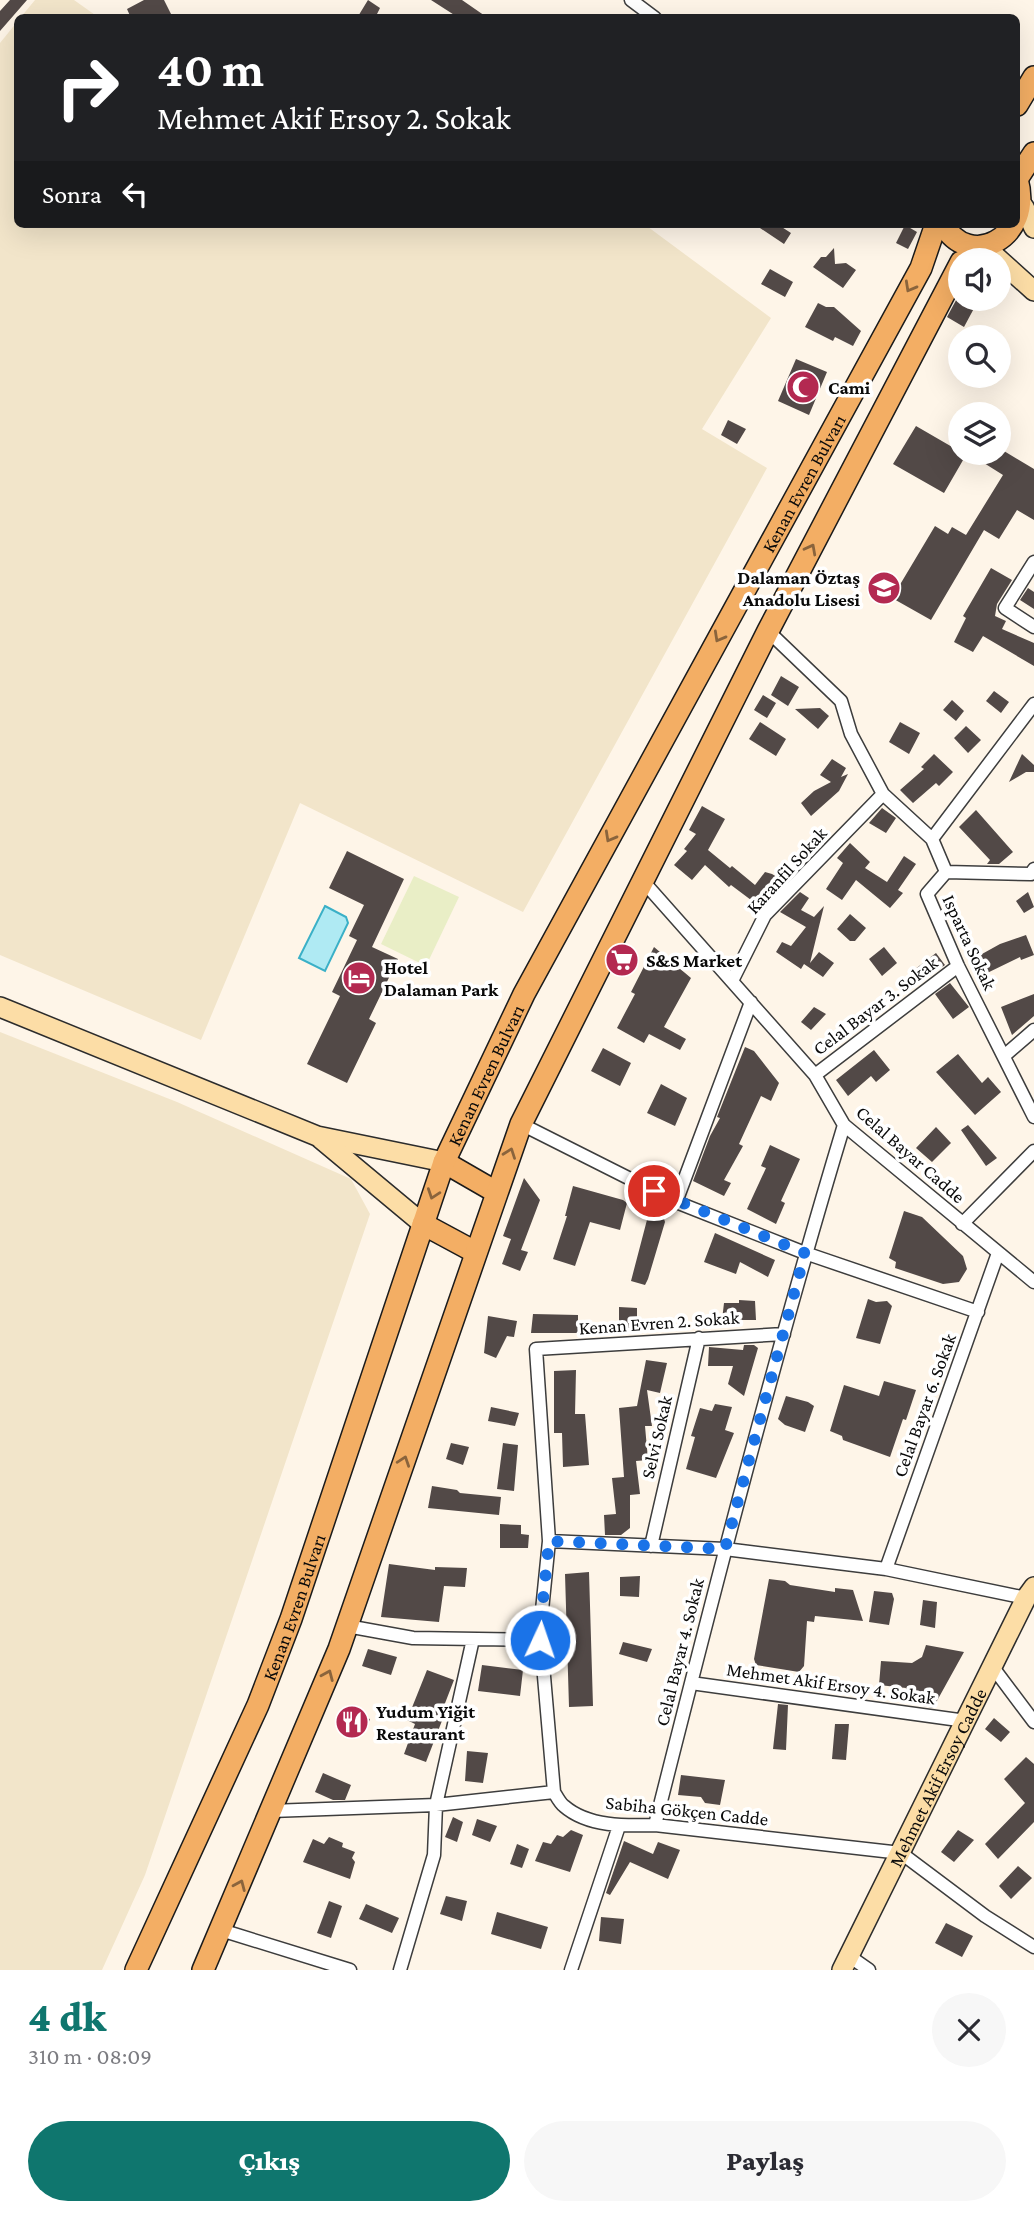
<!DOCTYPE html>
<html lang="tr">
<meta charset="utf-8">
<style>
:root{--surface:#fff;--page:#f7f7f7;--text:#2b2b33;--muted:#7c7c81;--accent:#0f766e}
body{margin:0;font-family:"Crimson Pro",serif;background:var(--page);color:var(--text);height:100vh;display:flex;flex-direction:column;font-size:26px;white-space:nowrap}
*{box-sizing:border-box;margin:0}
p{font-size:23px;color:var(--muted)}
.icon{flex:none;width:38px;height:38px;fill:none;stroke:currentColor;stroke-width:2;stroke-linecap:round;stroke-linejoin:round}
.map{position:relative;height:1970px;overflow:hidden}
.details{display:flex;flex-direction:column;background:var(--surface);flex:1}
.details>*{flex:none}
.banner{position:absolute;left:14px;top:14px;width:1006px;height:214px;border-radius:10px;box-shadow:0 7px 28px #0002;background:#202124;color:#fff;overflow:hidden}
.fabs{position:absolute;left:948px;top:248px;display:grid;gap:14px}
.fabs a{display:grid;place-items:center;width:63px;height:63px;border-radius:50%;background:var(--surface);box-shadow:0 7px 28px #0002;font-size:35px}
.pin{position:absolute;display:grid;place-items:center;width:60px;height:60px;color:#fff;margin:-30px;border:4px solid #fff;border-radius:50%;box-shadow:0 2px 7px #0007}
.me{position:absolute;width:77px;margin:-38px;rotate:3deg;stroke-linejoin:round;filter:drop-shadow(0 0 5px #0008)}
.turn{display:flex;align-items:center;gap:24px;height:147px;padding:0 28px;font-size:32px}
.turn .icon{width:91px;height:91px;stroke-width:2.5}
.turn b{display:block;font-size:49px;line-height:60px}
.then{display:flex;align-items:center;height:66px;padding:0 28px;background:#0003;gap:14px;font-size:26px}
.round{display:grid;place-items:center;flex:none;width:74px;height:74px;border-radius:37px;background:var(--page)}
.head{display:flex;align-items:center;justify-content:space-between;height:119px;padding:0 28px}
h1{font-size:42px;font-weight:800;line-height:52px;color:var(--accent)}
.cta{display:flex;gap:14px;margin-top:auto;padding:14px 28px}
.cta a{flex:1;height:80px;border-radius:42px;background:var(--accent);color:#fff;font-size:28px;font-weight:800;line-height:80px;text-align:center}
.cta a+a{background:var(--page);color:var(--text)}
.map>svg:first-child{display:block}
.farmland{fill:#f2e5ca}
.pitch{fill:#e9eec6}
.water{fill:#afeaf3;stroke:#3ab0c7;stroke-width:2}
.building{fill:#524947}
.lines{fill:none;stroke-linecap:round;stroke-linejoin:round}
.street-casing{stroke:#3d3d3d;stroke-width:15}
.secondary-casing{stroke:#2c2c2c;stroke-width:22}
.primary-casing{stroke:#1b1b1b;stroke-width:24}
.street{stroke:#fff;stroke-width:12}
.secondary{stroke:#fcdda6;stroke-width:19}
.primary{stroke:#f3ae64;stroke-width:21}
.oneway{stroke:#8a643c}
.route{stroke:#1a73e8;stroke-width:12;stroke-dasharray:0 21.6}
.labels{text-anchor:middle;stroke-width:7;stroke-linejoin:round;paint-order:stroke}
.poi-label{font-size:19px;font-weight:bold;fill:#0a0a0a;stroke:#fff;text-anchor:start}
.street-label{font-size:19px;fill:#0a0a0a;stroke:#fff}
</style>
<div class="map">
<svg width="1034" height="1970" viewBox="0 0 1034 1970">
<rect width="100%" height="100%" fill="#fef5e8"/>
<path class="farmland" d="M35,0H74L98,17H21Z
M17,22L18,224H644L771,318L702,429L767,468L523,912L300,803L201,1040L0,955V43Z
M0,1032L177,1102L351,1179L370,1214L145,1875L102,1970H0Z"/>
<path class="pitch" d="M414,876L459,897L426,966L381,944Z"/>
<path class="water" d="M325,906L346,917L348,923L325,971L299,958Z"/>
<path class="building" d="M10,0H27L0,31V11Z
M144,0H164L173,18H131L127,9Z
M368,0L380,8L375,18H357Z
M431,0H462L488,18H459Z
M754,224H777L791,233L784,244Z
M905,225L917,232L908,249L896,243Z
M834,248L835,264L846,263L856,270L843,288L813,267L821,257H826Z
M770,269L793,282L785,297L761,284Z
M961,291V299H979L964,327L947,317Z
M818,303L826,307H834L861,331L853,346L835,337L833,341L805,327Z
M796,359L827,372L809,415L778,401Z
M728,420L746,429L737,444L721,435Z
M916,426L966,455L944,493L893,464Z
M999,448L1034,469V520L1017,510L999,539L984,530L931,620L892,598L935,526L948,534L952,527L966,535L1003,475L968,453H999Z
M991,568L1012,580L997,604L995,616L1006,621L1002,629L1034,643V666L983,636L973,652L954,642L966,618L963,616Z
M1028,588L1034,592V609L1020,600Z
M781,676L799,687L788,706L771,695Z
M994,691L1009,702L1001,713L986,701Z
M763,695L776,703L767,718L754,710Z
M952,700L964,711L956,721L943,710Z
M820,708L829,716L818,729L795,709Z
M760,722L786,739L776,756L749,739Z
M900,722L920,733L909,754L889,742Z
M966,726L981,740L968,753L954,738Z
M934,754L953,772L939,786L936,783L913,803L900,790L924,769L921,767Z
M1022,754L1034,765V772H1026L1009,782Z
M832,759L846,768L841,777L848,774L839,791L811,816L801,803L814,791L831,782L820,775Z
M702,806L725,819L708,850L730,868L732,866L755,885L765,872L772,874L785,882L765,903L762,902L759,906L731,885L729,887L705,865L692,880L674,865L687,851L684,849L696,834L689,830Z
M882,808L896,818L886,833L869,823Z
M976,810L1013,852L999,864H987L990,860L959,827Z
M850,843L870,862L865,868L887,882L904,856L916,864L898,890L903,893L890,908L856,880L842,900L826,889L843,863L837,858Z
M347,851L404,879L372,947L398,959L369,1019L376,1023L347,1083L307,1064L340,996L332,992L357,940L349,936L364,905L329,888Z
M800,892L809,898L801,910L814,917L824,906L810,963L819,952L834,963L823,977L804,964L801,969L776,952L782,942L791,946L806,927L780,912Z
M1028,892L1034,907L1024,913L1016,901Z
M850,914L866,928L855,941H850L837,929Z
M1026,935L1034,955L1021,960L1020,957L983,975L975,962L982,954L1000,944Z
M654,947L691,978L664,1027L686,1039L680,1050L649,1034L644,1043L617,1028L635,994L631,992Z
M884,947L897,963L882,976L869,959Z
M936,953L945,965L922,982L914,970Z
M950,983L969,1007L953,1019L935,994Z
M1034,994V1016L1012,1035L1001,1007Z
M814,1007L826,1014L811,1030L801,1022Z
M745,1047L754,1051L779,1083L771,1101L761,1096L739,1144L743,1146L724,1180L731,1183L724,1196L693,1181L710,1136L720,1118L717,1117Z
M603,1048L631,1063L620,1086L591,1071Z
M874,1050L890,1070L876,1082L871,1076L848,1096L836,1080Z
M958,1054L982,1083L988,1077L1001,1092L975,1115L936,1072Z
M661,1084L687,1098L675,1126L647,1113Z
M968,1125L997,1158L986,1166L961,1130Z
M936,1127L951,1143L932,1162L916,1148Z
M770,1145L800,1159L781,1201L785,1203L776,1224L747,1209L766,1168L761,1166Z
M524,1178L540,1200L521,1250L528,1252L520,1271L502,1264L511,1239L503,1236Z
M573,1186L623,1200L627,1203L620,1230L590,1222L575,1266L553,1259L567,1216H565Z
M661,1209L665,1222L648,1279L645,1285L631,1281L648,1216L655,1215Z
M904,1211L922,1217L963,1256L967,1269L959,1282L943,1284L895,1268L896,1262L889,1258Z
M715,1233L775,1260L768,1277L740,1262L736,1274L704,1262Z
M868,1299L876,1302L887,1301L892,1306L880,1344L856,1338Z
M739,1300L755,1301L756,1320H722L724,1303H739Z
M619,1307L637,1308V1329L619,1328Z
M533,1314L578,1315V1333H531Z
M488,1316L517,1321L514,1337L507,1336L496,1358L484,1353Z
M744,1345H754L758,1348L744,1396L728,1384L733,1366H708L709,1347L743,1350Z
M646,1360L667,1363L660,1393L647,1390L652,1426H645L648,1460L636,1461L640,1494L630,1495V1528L621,1535H605L604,1515L616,1514L612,1478L624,1477L619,1408L637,1406Z
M576,1370L575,1414H585L589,1465L563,1467L562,1433H554V1371Z
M884,1381L916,1390L906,1420L903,1419L890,1457L843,1440L842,1436L830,1431L844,1385L879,1396Z
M786,1396L808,1402L814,1406L805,1432L785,1425L778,1419Z
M715,1404L732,1407L725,1430L734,1433L716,1478L686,1469L695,1437L691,1436L700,1408L712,1411Z
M491,1407L519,1413L515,1426L488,1421Z
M451,1443L469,1447L463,1465L446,1459Z
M503,1443L518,1445L514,1491L497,1489Z
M432,1486L457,1490L460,1493L501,1497L499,1515L428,1508Z
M500,1524L521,1525V1534L529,1535L528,1548H500Z
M389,1564L435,1570V1567L467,1568L465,1587L444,1586L439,1622L381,1617Z
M589,1572L593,1706L569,1707L565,1574Z
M640,1576L639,1597L620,1596V1577Z
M769,1579L785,1581L790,1585L835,1592V1588L853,1590L863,1621L815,1616L814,1622L807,1621L804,1666L799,1672L756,1665L754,1659Z
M874,1591L892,1593L894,1599L889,1625L869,1622Z
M923,1600L937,1602L935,1628L920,1625Z
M623,1642L652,1649L647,1662L619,1654Z
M926,1645L964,1652L933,1708L904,1702L906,1688L879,1685L881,1661L912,1663L922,1657Z
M368,1649L397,1657L391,1675L362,1666Z
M482,1665L523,1670L520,1696L478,1691Z
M427,1670L454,1680L442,1711L445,1713L426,1762L404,1754L415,1724L407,1720Z
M778,1704L788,1705L786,1750L773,1749Z
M346,1711L370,1719L364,1734L341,1728Z
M994,1718L1010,1732L1001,1742L985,1729Z
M835,1724H849L846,1760L832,1759Z
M467,1751L488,1753L483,1783L465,1781Z
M1026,1757L1034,1764V1822L998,1859L985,1844L1025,1803L1004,1779Z
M323,1773L351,1785L345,1800H333L315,1792Z
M681,1775L725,1780L720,1805L705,1803L701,1797L678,1795Z
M453,1817L463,1822L457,1842L445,1837Z
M477,1819L497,1826L490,1842L472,1835Z
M571,1830L583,1835L570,1872L535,1861L543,1842L551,1844L557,1835L563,1837Z
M958,1830L974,1840L954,1862L941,1852Z
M329,1837L343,1843L342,1847L355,1852L352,1858L355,1862L350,1879L303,1862L313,1839L324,1844Z
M624,1841L653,1854L658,1842L680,1850L668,1879L630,1862L610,1895L606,1893Z
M517,1844L529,1849L522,1868L510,1864Z
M1018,1866L1032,1878L1011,1899L999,1886Z
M446,1896L467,1901L462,1921L440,1914Z
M329,1901L342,1906L331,1938L317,1933Z
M366,1904L399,1918L392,1933L359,1919Z
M497,1912L548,1927L541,1949L491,1934Z
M601,1917L624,1919L621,1944L599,1941Z
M946,1923L973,1936L962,1957L935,1943Z"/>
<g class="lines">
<defs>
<path id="street" d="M631,0L655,18
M1034,562L1005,608L1034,627
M768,631L841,701L851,734L883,794L932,839L946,872L927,894L958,966L1034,1117
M932,839L1034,704
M946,872L1031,874L1034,869
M642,880L815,1075L844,1125L1034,1282
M732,981L765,915L883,794
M1004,1056L1034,1030
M815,1075L958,966
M521,1124L676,1202L805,1253L978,1312
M676,1202L751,1002
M962,1224L1034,1151
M549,1541L725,1549L886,1569L1026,1598
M651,1546L699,1338
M886,1569L998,1253
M347,1626L413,1638L540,1640
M992,1666L1034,1722
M691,1683L966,1721
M554,1792L540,1630L549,1541L536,1349L784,1334
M271,1811L436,1805L554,1792C557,1797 560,1803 564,1806C588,1827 626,1826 655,1825L901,1853L985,1916L1034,1947
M655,1825C714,1591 774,1357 844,1125
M221,1930L350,1970
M849,1956L869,1970
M400,1970L434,1855L436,1805L473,1639
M571,1970L619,1826"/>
<g id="secondary">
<path d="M1024,207L1034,228"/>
<path d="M984,246L1034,291"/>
<path d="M0,1007L317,1136L444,1162"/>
<path d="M321,1139L423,1224"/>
<path id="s1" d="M842,1970L1026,1598L1034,1587"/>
</g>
<g id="primary">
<path d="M1017,105L1034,77"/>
<path d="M1017,179L1034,153"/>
<path d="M943,224C969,271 1034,238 1017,179"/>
<path d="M444,1162L496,1192"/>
<path d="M423,1224L475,1252"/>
<path id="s2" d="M136,1970L258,1705L291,1619L444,1162L524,994L921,268L936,224"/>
<path d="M203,1970L339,1649L521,1124L768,631L961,262"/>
</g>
</defs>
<use href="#street" class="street-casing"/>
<use href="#secondary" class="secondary-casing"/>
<use href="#primary" class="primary-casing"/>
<use href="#street" class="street"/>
<use href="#secondary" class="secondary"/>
<use href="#primary" class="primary"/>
</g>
<defs><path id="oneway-chevron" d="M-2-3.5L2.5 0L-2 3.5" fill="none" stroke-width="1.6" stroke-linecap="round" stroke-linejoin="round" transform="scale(1.75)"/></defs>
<g class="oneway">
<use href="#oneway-chevron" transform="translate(910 287) rotate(119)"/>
<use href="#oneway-chevron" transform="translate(811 549) rotate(-62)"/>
<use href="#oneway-chevron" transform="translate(719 637) rotate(119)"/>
<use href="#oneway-chevron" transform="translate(610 837) rotate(119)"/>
<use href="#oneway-chevron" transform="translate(510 1153) rotate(-70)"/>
<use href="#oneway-chevron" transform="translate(433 1194) rotate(109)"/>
<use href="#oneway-chevron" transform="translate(404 1461) rotate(-71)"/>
<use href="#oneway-chevron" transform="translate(328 1675) rotate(-67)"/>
<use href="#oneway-chevron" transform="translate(240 1885) rotate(-67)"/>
</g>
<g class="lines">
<path class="route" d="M540,1640V1630L549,1541L725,1549L805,1253L654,1191"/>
</g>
<defs>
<symbol id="mosque-disc" viewBox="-11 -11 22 22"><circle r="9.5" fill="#b32951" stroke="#fff"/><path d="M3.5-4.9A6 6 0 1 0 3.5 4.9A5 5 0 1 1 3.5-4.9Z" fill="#fff"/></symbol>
<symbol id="school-disc" viewBox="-11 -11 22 22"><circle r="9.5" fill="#b32951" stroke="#fff"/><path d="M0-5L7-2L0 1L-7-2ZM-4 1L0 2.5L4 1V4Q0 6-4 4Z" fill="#fff"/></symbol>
<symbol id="supermarket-disc" viewBox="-11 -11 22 22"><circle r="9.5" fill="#b32951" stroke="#fff"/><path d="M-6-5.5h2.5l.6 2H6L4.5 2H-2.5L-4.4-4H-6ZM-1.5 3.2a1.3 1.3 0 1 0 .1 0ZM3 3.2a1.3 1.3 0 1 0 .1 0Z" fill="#fff"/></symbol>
<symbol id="hotel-disc" viewBox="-11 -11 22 22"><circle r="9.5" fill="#b32951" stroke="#fff"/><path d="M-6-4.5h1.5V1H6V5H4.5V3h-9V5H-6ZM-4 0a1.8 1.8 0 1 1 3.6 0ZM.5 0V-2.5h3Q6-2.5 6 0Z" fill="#fff"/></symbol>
<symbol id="restaurant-disc" viewBox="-11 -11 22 22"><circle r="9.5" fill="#b32951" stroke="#fff"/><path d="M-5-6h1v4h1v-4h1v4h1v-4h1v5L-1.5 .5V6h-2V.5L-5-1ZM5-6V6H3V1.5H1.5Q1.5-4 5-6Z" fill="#fff"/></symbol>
</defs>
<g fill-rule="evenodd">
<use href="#mosque-disc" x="784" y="368" width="38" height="38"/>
<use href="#school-disc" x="865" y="569" width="38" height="38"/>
<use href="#supermarket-disc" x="603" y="941" width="38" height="38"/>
<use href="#hotel-disc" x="340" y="959" width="38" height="38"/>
<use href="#restaurant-disc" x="333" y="1703" width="38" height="38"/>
</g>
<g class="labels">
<g class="poi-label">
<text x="828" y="394">Cami</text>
<text x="860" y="584" text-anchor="end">Dalaman Öztaş<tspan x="860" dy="22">Anadolu Lisesi</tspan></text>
<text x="646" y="967">S&amp;S Market</text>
<text x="384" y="974">Hotel<tspan x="384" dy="22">Dalaman Park</tspan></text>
<text x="376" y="1718">Yudum Yiğit<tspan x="376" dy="22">Restaurant</tspan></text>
</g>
<g class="street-label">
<text dy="7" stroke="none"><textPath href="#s2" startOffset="1634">Kenan Evren Bulvarı</textPath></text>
<text transform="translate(786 870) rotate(-48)" y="7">Karanfil Sokak</text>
<text transform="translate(970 942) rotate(65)" y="7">Isparta Sokak</text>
<text transform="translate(875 1005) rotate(-37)" y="7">Celal Bayar 3. Sokak</text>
<text dy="7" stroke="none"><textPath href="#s2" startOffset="962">Kenan Evren Bulvarı</textPath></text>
<text transform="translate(911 1154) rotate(41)" y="7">Celal Bayar Cadde</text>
<text transform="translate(659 1322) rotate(-4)" y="7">Kenan Evren 2. Sokak</text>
<text transform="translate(924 1405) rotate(-70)" y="7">Celal Bayar 6. Sokak</text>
<text transform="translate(656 1437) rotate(-77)" y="7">Selvi Sokak</text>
<text dy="7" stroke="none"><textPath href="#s2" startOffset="396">Kenan Evren Bulvarı</textPath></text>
<text transform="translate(679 1652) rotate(-76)" y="7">Celal Bayar 4. Sokak</text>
<text transform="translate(831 1683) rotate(8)" y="7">Mehmet Akif Ersoy 4. Sokak</text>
<text dy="7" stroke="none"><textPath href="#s1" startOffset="215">Mehmet Akif Ersoy Cadde</textPath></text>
<text transform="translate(687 1810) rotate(6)" y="7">Sabiha Gökçen Cadde</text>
</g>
</g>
</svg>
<div class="fabs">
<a><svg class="icon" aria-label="sound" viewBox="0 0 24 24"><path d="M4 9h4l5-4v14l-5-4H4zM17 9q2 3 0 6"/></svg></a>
<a><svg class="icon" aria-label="search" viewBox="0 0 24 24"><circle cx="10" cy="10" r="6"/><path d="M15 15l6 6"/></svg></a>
<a><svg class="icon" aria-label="layers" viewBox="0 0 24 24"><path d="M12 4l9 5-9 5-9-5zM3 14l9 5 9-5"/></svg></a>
</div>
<div class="pin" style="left:654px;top:1191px;background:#d93025"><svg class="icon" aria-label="arrive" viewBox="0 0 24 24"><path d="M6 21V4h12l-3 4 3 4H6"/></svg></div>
<svg class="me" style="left:540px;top:1640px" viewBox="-20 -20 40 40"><circle r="17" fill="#1a73e8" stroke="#fff" stroke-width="3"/><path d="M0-11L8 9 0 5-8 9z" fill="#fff"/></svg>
<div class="banner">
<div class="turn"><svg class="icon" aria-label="right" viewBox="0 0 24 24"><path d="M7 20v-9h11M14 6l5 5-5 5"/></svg><div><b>40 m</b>Mehmet Akif Ersoy 2. Sokak</div></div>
<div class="then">Sonra<svg class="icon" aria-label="left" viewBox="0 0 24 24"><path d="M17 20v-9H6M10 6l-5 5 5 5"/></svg></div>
</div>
</div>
<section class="details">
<div class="head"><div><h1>4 dk</h1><p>310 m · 08:09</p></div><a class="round"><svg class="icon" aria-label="close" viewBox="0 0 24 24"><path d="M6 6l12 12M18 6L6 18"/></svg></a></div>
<div class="cta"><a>Çıkış</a><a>Paylaş</a></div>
</section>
